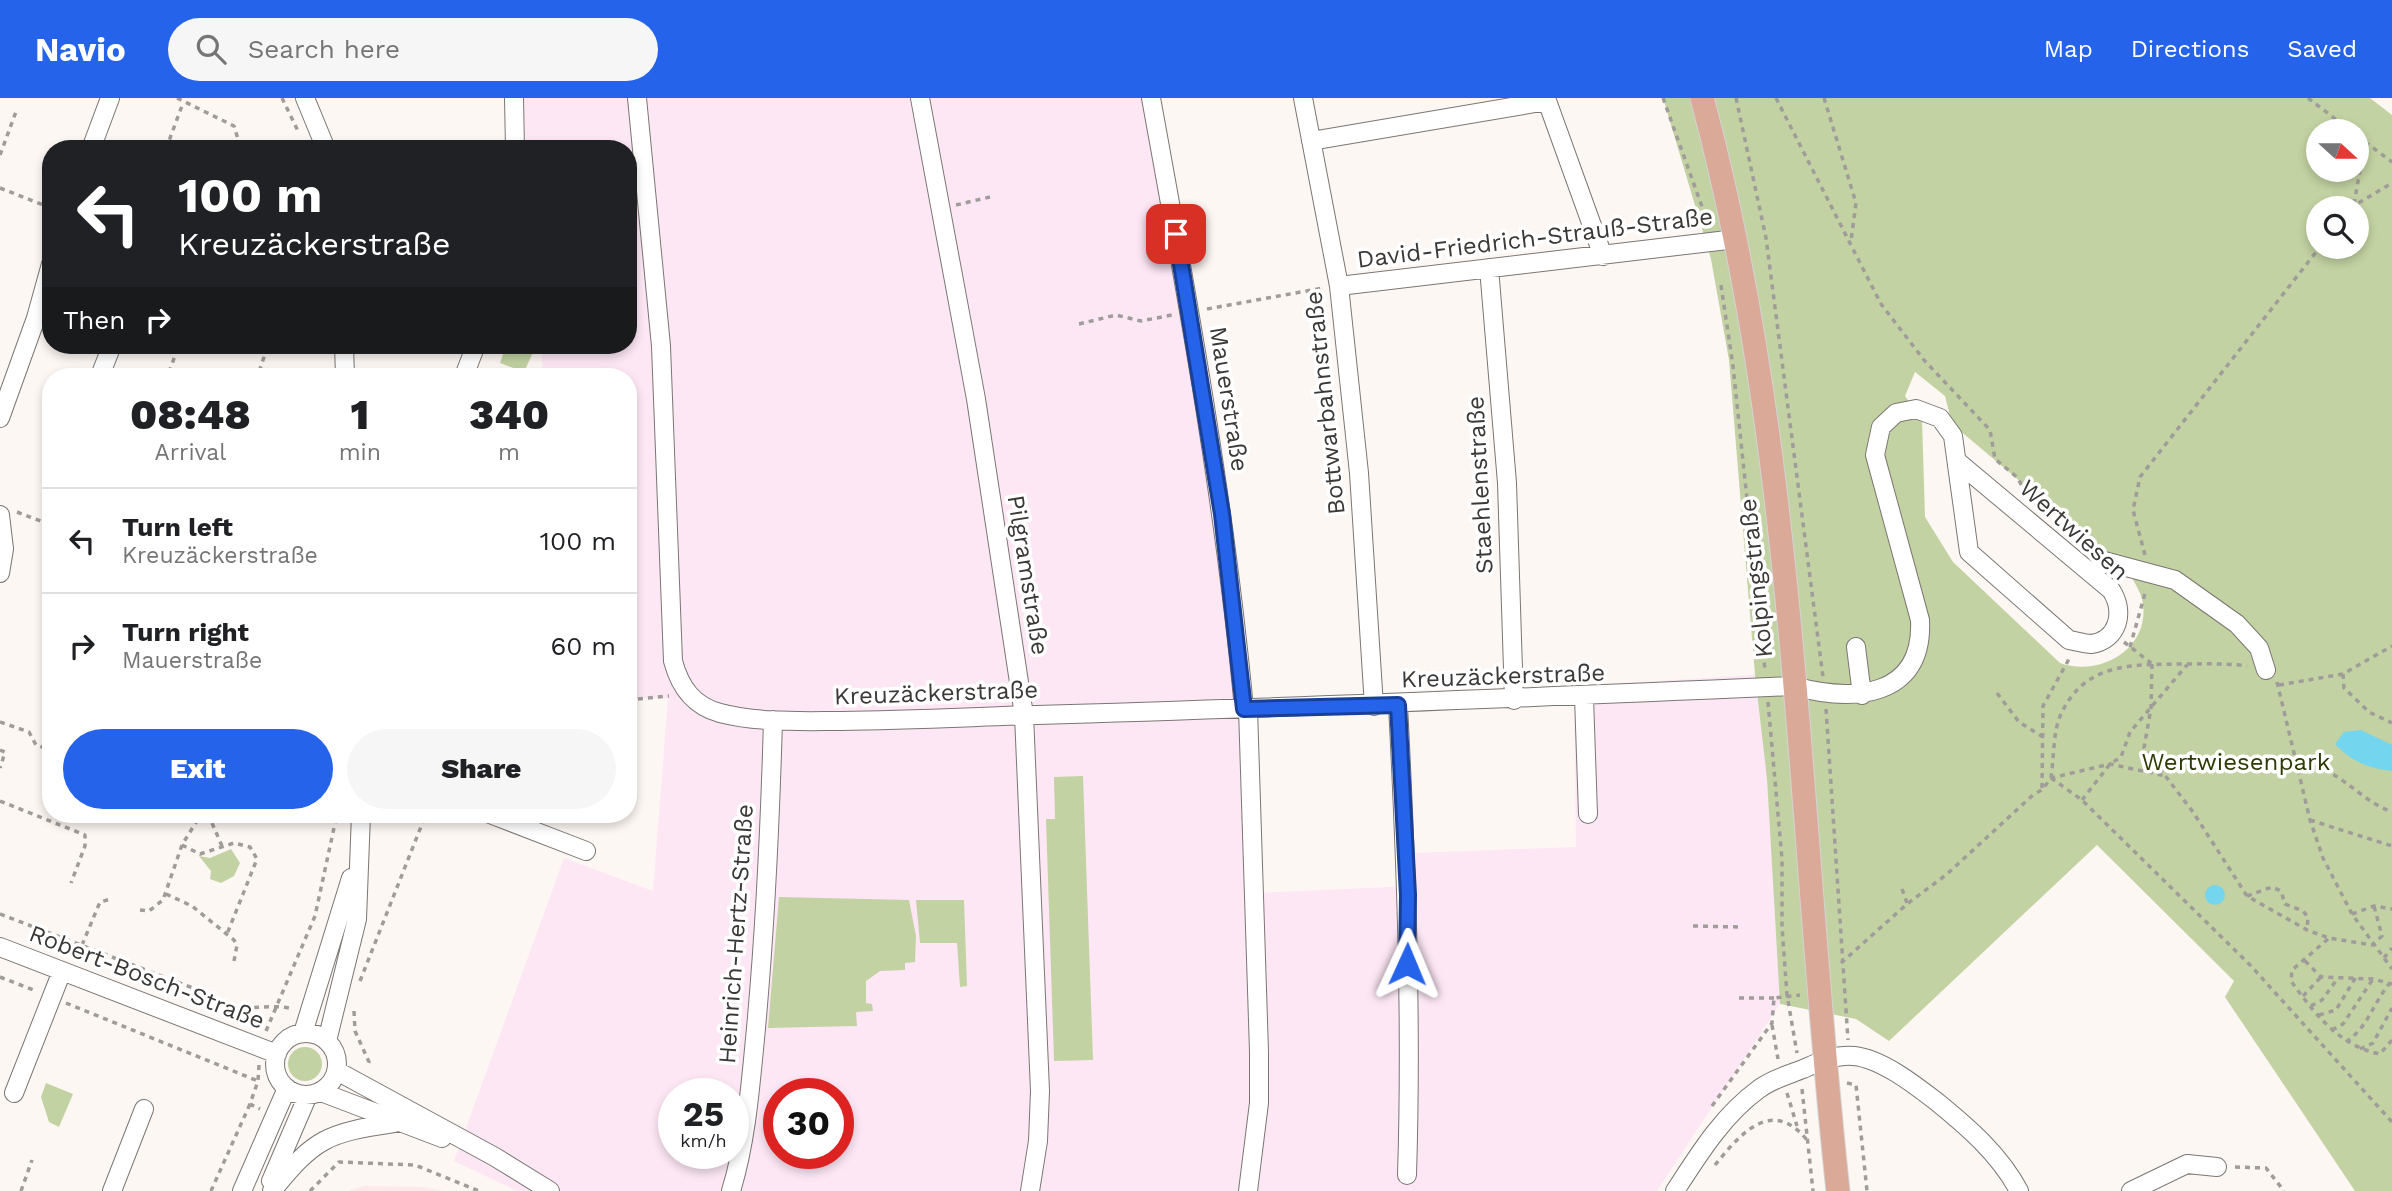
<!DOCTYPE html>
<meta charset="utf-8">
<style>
:root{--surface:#fff;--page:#f6f6f6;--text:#202124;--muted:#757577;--line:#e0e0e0;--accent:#2563eb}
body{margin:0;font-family:"Work Sans",sans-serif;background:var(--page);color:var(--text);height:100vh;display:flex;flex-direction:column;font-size:26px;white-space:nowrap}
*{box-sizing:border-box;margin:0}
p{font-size:23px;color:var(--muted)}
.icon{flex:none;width:38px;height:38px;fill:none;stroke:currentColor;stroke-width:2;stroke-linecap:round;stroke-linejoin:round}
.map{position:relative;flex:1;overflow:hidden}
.sheet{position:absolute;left:42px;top:270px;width:595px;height:455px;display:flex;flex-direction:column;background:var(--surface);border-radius:28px;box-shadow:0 4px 10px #0003}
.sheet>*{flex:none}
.banner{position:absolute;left:42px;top:42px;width:595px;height:214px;border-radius:28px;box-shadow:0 4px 10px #0003;background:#202124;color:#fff;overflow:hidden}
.needle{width:46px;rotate:111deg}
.tools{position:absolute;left:2306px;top:21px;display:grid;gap:14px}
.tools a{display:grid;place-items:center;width:63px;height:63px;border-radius:50%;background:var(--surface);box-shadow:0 4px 10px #0003;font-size:35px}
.speed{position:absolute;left:658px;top:980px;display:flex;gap:14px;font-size:35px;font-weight:700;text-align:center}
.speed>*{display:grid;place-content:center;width:91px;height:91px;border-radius:50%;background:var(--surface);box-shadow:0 4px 10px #0003;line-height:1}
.speed small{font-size:18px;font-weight:400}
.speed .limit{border:10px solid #d22;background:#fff;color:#111}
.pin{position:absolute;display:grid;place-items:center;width:60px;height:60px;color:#fff;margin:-30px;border-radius:14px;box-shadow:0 4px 10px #0006}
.me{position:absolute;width:77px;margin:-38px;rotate:1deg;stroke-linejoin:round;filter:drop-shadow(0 0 5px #0008)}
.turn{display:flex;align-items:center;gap:24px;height:147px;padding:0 21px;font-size:32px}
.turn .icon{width:91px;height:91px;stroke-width:2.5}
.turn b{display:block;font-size:49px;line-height:60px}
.then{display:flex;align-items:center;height:66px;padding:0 21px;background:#0003;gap:14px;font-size:26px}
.eta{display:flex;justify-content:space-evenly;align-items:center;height:119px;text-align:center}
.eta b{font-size:42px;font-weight:800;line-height:49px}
.cta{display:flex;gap:14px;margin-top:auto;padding:14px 21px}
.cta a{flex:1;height:80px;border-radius:42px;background:var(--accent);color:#fff;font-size:28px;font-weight:800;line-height:80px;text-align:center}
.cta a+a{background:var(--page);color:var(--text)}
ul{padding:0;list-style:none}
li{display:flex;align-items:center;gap:21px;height:105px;padding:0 21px;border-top:2px solid var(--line)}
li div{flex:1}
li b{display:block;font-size:26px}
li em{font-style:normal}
header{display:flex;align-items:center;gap:42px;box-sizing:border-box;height:98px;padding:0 35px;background:var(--accent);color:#fff}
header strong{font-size:33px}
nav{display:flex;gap:38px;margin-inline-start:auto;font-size:24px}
.search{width:490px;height:63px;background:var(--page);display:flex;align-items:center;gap:18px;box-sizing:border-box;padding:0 24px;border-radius:38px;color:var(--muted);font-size:26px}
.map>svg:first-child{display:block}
.commercial{fill:#fde7f5;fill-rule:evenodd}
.education{fill:#fee8e8}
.green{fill:#c2d2a2;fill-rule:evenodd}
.water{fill:#74d5ef}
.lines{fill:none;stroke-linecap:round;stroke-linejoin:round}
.minor-casing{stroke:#7b7672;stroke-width:20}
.major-casing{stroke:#d4d3d3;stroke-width:25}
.path{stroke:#a09c99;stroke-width:3.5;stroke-dasharray:5 5;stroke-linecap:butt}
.minor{stroke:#fff;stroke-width:18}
.major{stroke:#daa998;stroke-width:23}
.route-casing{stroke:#184099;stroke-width:18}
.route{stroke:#2563eb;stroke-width:12}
.labels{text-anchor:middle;stroke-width:7;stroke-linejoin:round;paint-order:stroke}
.street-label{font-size:24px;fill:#3b3937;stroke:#fff}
.park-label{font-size:24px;fill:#2e3b04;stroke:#fff}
</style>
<header>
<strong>Navio</strong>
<div class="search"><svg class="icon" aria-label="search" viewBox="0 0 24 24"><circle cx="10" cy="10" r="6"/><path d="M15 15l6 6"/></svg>Search here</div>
<nav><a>Map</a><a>Directions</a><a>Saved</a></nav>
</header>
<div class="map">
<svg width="2392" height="1093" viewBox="0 0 2392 1093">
<rect width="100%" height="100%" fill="#fdf7f3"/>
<path class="commercial" d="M523,0H1146L1184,216L1238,584L1252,795L1414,788L1413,755L1576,749L1574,588L1755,577L1767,681L1780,906L1657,1093H517L454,1063L564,760L653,793L668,600H628V278H543L541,247H628V51H526ZM674,996H733V1055H674ZM779,996H838V1055H779Z"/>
<path class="education" d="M364,1088L422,1089L443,1093H348Z"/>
<path class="green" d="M1663,0H2370L2392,17V1093H2355L2225,899L2234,883L2097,747L1889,943L1856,921L1780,906L1767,681L1755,577L1729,262L1711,161ZM2319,33H2357V72H2319ZM2319,110H2357V149H2319ZM1915,274L1945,298L1952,326L2130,476C2134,484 2140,493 2142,501C2153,549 2101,580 2060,565L1953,464L1925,419L1922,321L1905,298Z
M506,247H530L535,250L524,274L500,265Z
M1083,678L1093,962L1054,963L1046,721H1055L1054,679Z
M231,751L240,765L234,778L221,785L210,781L211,773L199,758L210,760Z
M779,799L909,802L916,838L915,864L905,865V872L880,873L866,883V905L872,906L873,913L856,914L857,928L768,930Z
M916,802H964L967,888L960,889L957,845H920Z
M288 966a17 17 0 1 1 34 0a17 17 0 1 1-34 0Z
M46,985L73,996L59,1029L49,1024L41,999Z"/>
<path class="water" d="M2361,632L2392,647V673C2368,670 2352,664 2335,646L2344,634Z
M2205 797a10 10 0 1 1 20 0a10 10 0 1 1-20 0Z"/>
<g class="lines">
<defs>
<path id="minor" d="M305,0L326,51
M514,0L515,51
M637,0L661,248L673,563C680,589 693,608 720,615C759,625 802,623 841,623C907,622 972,619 1037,617C1289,610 1541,599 1793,588C1852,604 1924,601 1920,522L1875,357L1881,329L1896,315L1916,311L1940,320L1953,338L1969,454L2069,542C2076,543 2084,546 2091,546C2119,542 2125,513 2111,492L1958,364
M920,0L976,301L1024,617L1040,993L1038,1043L1030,1093
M1151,0C1188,203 1225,405 1244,611
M1303,0L1339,188L1359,375L1374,608
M1546,0L1603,158
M1311,43L1547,3
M91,51L110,0
M1489,170L1507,385L1514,602
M1339,188L1736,141
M344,247L345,278
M100,278L112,247
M464,278L476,247
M0,320L36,220L51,166
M0,417L4,451L0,475
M2093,476L2104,463L2175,482L2237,526L2259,550L2266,572
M1856,549L1862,597
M1584,599L1588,716
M1398,607C1406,763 1412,921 1407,1077
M1248,611L1259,954V1005L1248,1093
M490,716L586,753
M0,849L277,956
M303,935L351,780
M275 966a31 31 0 1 1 62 0a31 31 0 1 1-62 0Z
M327,943L357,821L361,716
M337,973L495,1059L550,1093
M321,994L442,1040
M14,995L62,873
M271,1083L308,997
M112,1093L144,1011
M242,1093L287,990
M272,1093C315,1040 327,1035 394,1025
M731,1093C746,1044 750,992 755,941C765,835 770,729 773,622
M1675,1093C1699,1056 1723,1017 1759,991C1772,981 1788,977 1803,971C1819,964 1836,956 1854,958C1882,961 1915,987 1937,1004C1969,1030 2000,1057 2019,1093
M2131,1093L2187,1066L2217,1069"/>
<path id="major" d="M1702,0C1798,355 1798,729 1838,1093"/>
</defs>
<use href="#minor" class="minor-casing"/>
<use href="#major" class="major-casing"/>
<path class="path" d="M177,0L234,28L241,51
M282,0L298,33
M1663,0L1709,128
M1736,0L1766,140L1823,579
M1776,0L1881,206L1924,262L1990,332L1995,361L2018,380L2025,395
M1824,0L1856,105L1851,143
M2308,0L2351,33
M2357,38L2392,64
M166,51L183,5
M0,57L17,11
M0,90L51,110
M2354,106L2365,44
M956,107L990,99
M2350,110L2392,85
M1721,187L1733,268L1765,572
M1207,211L1323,190
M1079,226L1116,217L1141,223L1172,217
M169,274L179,247
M259,274L271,278
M251,278L259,274L268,247
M17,414L51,427
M2145,457L2133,412L2140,379L2320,149
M2124,544L2151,565
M2130,549L2146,492
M2152,566L2151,610L2144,650L2193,714L2247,798L2307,832L2329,840L2372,847L2382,838L2374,808
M2343,576L2344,590L2369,614L2392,625
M2277,584L2310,722L2323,760L2352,816L2392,871
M2279,587L2343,576L2392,548
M1997,595L2019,624L2043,639
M628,602L669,598
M1768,604L1782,761V829L1787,897L1797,955
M1826,611L1848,942
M0,624L29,634L36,647L51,652
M0,652L5,654L0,670
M2295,667C2338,665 2354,700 2392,714
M2051,680C2054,660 2053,633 2061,616C2086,563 2134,567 2183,566C2205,566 2225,565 2247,568
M2051,680L2082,702L2251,868L2392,1024
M2042,690L2043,608L2069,561L2072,560
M2082,702L2110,666L2121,659L2130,634L2187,567
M0,703L85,737V748L71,785
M208,716L222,748
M2310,722L2392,748
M182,747L200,756L234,745L250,749L257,761L227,836
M1902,791L1907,805
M166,796L192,808L234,842L237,847L234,863
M2247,798L2272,789L2281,793L2285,806L2303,813L2308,819L2307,832
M140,812L149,813L163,802L182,747L201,716
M0,816L211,897
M2352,816L2374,808L2392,811
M1693,828L1740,829
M2328,841L2292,872L2291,883C2314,915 2339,948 2380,956L2392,942
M82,847L100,804L111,801
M2384,860L2392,850
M2305,863L2321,879L2373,881L2392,886
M1841,865L1907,806L1946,777L2034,696L2042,692L2051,680L2110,666L2166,678
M0,879L36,893
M360,883L426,716
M2303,898L2321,879
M1739,900H1774
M66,905L258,983
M2311,908L2322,902L2338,880
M244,909C261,911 276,906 293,911
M354,913L355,933L369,964L367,969
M2319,917L2336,912L2356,879
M1772,927L1778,961
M2332,932L2343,926L2373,881
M266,933L315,818L337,716
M2346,944C2368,929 2373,906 2389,886
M2360,951L2373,945L2392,910
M259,967L258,983L250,1006L260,1011
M1847,985L1856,987L1867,1093
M1802,991L1813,1093
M1787,995L1797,1028
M1712,1008L1772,925L1774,900L1800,897
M1715,1067C1741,1035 1772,999 1807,1042
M2235,1069L2266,1070L2284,1093
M21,1093L32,1062
M211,1093L250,1006
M310,1093L339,1064L415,1067L479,1093"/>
<use href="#minor" class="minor"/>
<use href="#major" class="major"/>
</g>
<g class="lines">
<defs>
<path id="route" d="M1176,136L1222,416L1244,611L1398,607L1408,797L1407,866"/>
</defs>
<use href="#route" class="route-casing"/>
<use href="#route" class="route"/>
</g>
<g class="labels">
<g class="street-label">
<text transform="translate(1535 140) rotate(-7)" y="8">David-Friedrich-Strauß-Straße</text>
<text transform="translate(1229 301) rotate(81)" y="8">Mauerstraße</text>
<text transform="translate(1325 305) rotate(-96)" y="8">Bottwarbahnstraße</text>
<text transform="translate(1480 387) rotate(-93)" y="8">Staehlenstraße</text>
<text transform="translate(2074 432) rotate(42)" y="8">Wertwiesen</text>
<text transform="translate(1028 477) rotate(81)" y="8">Pilgramstraße</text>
<text transform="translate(1756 480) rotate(-96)" y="8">Kolpingstraße</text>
<text transform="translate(1503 578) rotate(-2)" y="8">Kreuzäckerstraße</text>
<text transform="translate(936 595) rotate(-2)" y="8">Kreuzäckerstraße</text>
<text transform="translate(736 836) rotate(-86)" y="8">Heinrich-Hertz-Straße</text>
<text transform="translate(147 879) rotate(21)" y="8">Robert-Bosch-Straße</text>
</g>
<g class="park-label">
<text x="2236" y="672">Wertwiesenpark</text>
</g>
</g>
</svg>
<div class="tools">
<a><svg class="needle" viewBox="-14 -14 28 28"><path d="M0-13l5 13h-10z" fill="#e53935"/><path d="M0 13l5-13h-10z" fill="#757577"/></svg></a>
<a><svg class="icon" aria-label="search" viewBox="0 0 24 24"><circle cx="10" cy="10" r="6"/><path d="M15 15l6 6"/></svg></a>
</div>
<div class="speed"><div>25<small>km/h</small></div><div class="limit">30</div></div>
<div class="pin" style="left:1176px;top:136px;background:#d93025"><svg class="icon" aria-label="arrive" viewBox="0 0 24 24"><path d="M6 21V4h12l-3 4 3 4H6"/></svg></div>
<svg class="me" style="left:1407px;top:866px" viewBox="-20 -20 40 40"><path d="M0-17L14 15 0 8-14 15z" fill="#2563eb" stroke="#fff" stroke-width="4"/></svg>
<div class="banner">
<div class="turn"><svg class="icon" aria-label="left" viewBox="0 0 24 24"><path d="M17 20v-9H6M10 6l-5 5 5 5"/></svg><div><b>100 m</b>Kreuzäckerstraße</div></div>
<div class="then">Then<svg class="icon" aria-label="right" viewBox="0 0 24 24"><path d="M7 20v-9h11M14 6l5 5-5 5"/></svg></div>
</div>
<section class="sheet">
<div class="eta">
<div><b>08:48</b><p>Arrival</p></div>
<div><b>1</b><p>min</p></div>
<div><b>340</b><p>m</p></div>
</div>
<ul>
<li><svg class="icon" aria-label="left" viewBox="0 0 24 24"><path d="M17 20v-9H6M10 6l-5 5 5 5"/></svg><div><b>Turn left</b><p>Kreuzäckerstraße</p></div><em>100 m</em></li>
<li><svg class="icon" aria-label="right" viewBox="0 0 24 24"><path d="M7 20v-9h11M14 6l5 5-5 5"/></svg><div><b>Turn right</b><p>Mauerstraße</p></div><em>60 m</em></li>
</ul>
<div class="cta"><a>Exit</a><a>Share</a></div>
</section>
</div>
